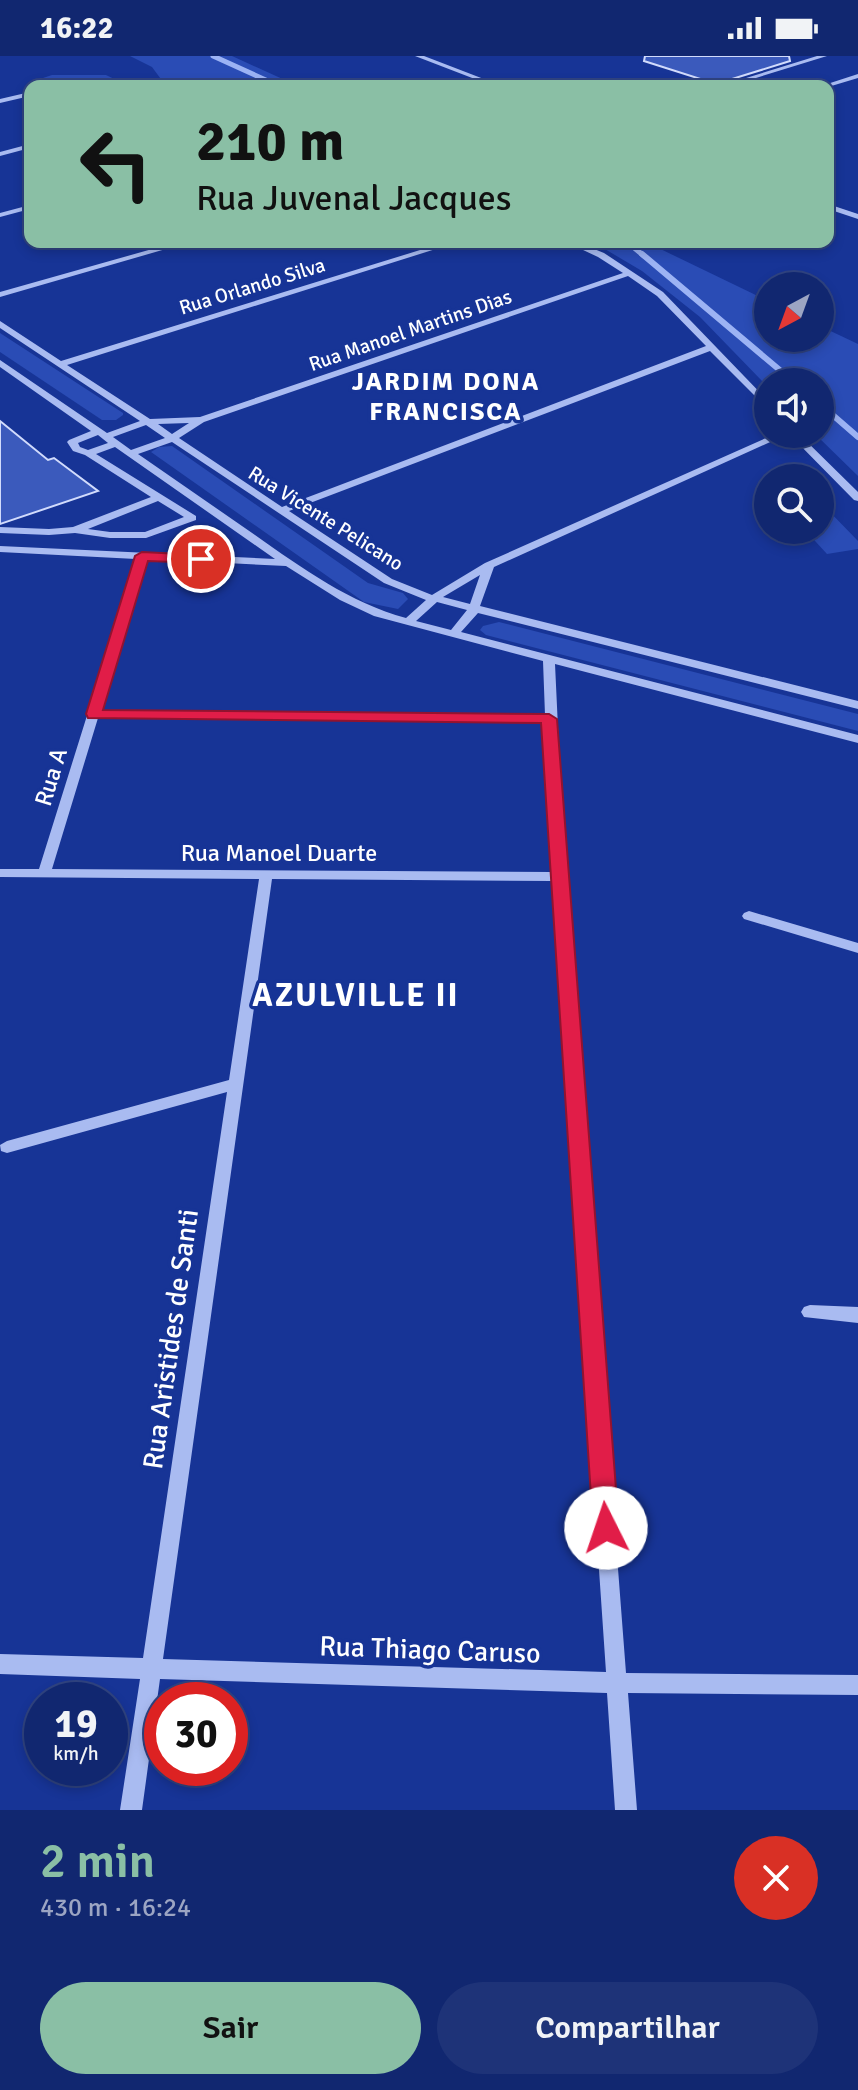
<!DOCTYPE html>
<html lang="pt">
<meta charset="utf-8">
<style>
:root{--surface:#112770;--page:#1e3378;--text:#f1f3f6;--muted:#9ca5c3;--line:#304483;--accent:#8abfa5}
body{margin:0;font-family:Signika,sans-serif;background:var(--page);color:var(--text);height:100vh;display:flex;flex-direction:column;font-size:30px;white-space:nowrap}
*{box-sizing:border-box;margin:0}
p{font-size:26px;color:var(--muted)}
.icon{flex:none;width:44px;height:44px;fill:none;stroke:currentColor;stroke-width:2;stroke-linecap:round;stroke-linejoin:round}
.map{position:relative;height:1754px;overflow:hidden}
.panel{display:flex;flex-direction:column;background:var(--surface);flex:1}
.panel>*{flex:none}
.banner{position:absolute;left:24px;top:24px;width:810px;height:168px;border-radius:16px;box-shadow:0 4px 12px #0003,0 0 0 2px var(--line);background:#8abfa5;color:#111;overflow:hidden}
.needle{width:52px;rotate:221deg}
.tools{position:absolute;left:754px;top:216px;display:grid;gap:16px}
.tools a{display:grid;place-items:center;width:80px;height:80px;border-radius:50%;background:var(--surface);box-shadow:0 4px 12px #0003,0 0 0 2px var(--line);font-size:40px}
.speed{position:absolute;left:24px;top:1626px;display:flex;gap:16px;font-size:40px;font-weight:700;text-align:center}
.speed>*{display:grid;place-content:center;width:104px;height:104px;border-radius:50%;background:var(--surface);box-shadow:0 4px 12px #0003,0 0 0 2px var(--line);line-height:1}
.speed small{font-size:20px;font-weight:400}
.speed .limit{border:12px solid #d22;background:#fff;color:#111}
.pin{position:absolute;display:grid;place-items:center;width:68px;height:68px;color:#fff;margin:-34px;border:4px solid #fff;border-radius:50%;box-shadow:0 2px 8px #0007}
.me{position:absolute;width:88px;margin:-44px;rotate:356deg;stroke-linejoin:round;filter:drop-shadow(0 0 6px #0008)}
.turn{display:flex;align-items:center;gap:28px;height:168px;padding:0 40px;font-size:36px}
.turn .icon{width:104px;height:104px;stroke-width:2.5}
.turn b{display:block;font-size:56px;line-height:68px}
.round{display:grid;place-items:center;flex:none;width:84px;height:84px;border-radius:42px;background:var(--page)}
.overview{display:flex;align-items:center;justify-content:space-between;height:136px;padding:0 40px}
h1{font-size:48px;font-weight:600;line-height:60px;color:var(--accent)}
.cta{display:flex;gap:16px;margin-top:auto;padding:16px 40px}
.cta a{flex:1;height:92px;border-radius:48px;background:var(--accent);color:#111;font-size:32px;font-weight:600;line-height:92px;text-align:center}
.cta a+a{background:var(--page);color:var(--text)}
.status{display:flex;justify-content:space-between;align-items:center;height:56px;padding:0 40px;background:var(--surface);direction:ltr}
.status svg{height:22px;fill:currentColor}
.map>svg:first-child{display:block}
.green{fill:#2a4cb5}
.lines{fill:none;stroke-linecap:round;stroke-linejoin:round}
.stream-far1{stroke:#9cb3f4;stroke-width:5}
.stream{stroke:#9cb3f4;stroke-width:6}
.building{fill:#3b5abc;stroke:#d1dbfc;stroke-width:2}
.minor{fill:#a9bbf1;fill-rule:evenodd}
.route{fill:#e11d48;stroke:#92132f;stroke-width:2}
.labels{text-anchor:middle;stroke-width:7;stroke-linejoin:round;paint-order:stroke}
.far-street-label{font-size:20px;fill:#fff;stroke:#173496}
.street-label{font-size:24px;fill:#fff;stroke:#173496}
.far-district-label{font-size:26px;font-weight:bold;letter-spacing:2px;fill:#fff;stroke:#173496}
.near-street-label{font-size:28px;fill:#fff;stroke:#173496}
.district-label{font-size:32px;font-weight:bold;letter-spacing:2px;fill:#fff;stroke:#173496}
</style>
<div class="status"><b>16:22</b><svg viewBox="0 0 49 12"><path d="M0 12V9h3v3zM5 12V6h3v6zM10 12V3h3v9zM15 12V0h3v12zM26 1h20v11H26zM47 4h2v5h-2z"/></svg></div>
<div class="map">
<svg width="858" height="1754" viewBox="0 0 858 1754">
<rect width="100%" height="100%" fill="#173496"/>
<path class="green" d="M130,0H232L298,30H166L152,11Z
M52,19H106L129,30H79L81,27L58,24L41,29L34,25Z
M593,186H646L768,245V282H820V270L858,288V420L815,378H820V326H768V331L700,261L642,215Z
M0,277L123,357V359L116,364H102L0,296Z
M172,390L368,527L403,537L408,543L398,553L364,546L151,396L159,391Z
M825,451L858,485V493L827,498L805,474H820V452Z
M499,566L858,658V675L486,579L480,574L483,570Z"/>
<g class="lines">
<path class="stream-far1" d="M213,0L279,30
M627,186L644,200"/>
<path class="stream" d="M642,198L794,326
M820,348L858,381"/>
</g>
<path class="building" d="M645,0H789L790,5L716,28L644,5Z
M0,365L48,404L54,402L98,435L0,468Z"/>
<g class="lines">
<path class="minor" d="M415,0H424L502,30H493Z
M817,0H827L730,30H720Z
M858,18V22L828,31L821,30Z
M62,28L66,29L67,30H59Z
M30,36V40L0,47V43Z
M30,88V92L0,100V96Z
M828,148L858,158V163L828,153Z
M30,149V153L0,161V157Z
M177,186H190L0,241V236Z
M446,186H458L67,309L150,363L200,361L623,217L598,201L566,186H577L604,197L663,236L768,345V353L710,295L289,455L392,523L432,539L485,507L775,378H788L494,511L480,550L858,645V653L478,557L461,576L858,679V687L555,608L565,821L626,1617L858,1619V1639L628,1637L637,1754H615L607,1637L160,1623L142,1754H120L140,1623L0,1618V1598L143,1602L227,1036L7,1097L1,1095L0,1089L7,1085L229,1024L259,823L0,821V813H39L136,503L0,496V490L275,503L115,391L96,398L196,460V464L146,482H110L75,477L49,479L0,477V471L49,473L73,471L151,441L85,399L73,395L67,386L69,384L91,375L0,311V304L107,377L140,365L0,272V265L61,305ZM628,220L657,240L706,290L282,451L179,382L204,366ZM189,367L172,378L158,368ZM146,369L165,382L131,394L113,381ZM98,379L108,387L88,394L80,391L78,387ZM172,386L384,527L426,544L406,562C350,547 302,512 255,479C216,452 177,425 138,398ZM158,445L184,461L145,476H110L88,473ZM146,503L286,510L340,544L374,560L543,605L545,659L100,654ZM480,519L470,548L443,541ZM437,546L467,554L451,574L416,565ZM98,662L546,667L551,816L52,813ZM272,823L552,825L606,1616L163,1603Z
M789,378H799L858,436V445L854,444Z
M749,855L858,887V897L744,863L742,860L744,857Z
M810,1249L858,1251V1267L804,1261L801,1256L804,1251Z"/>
</g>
<path class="route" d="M142,496L201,499L208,503L201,507L148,505L103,654L549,658L557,663L619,1472L615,1481L606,1484L597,1481L593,1472L541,667L88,662L86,658L135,500Z"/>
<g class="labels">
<g class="far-street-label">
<text transform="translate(252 230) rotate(-17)" y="7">Rua Orlando Silva</text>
<text transform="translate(410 274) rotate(-19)" y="7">Rua Manoel Martins Dias</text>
<text transform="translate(326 462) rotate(32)" y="7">Rua Vicente Pelicano</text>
</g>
<g class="street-label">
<text transform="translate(51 721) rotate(-73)" y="8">Rua A</text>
<text x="279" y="805">Rua Manoel Duarte</text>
</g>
<g class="far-district-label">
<text x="446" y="334">JARDIM DONA<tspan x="446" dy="30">FRANCISCA</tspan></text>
</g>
<g class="near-street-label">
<text transform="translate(170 1283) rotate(-82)" y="10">Rua Aristides de Santi</text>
<text transform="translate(430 1593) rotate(2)" y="10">Rua Thiago Caruso</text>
</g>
<g class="district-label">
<text x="356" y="950">AZULVILLE II</text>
</g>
</g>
</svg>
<div class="tools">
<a><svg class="needle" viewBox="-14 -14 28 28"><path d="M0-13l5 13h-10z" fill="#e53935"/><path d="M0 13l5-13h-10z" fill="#9ca5c3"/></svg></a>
<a><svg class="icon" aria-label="sound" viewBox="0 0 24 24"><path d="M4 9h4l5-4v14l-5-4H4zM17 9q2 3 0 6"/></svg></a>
<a><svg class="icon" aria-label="search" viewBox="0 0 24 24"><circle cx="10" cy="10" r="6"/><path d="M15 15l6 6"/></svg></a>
</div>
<div class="speed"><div>19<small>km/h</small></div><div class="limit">30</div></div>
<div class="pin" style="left:201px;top:503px;background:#d93025"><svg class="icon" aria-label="arrive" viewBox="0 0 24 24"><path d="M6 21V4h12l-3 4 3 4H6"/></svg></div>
<svg class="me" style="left:606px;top:1472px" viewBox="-20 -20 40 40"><circle r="19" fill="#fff"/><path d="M0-13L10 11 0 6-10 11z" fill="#e11d48"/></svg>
<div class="banner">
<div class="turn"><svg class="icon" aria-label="left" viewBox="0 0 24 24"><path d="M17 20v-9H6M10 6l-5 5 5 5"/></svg><div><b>210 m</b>Rua Juvenal Jacques</div></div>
</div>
</div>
<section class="panel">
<div class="overview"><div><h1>2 min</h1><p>430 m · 16:24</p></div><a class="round" style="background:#d93025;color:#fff"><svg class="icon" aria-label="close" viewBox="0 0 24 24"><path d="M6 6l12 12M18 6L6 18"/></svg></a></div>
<div class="cta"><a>Sair</a><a>Compartilhar</a></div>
</section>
